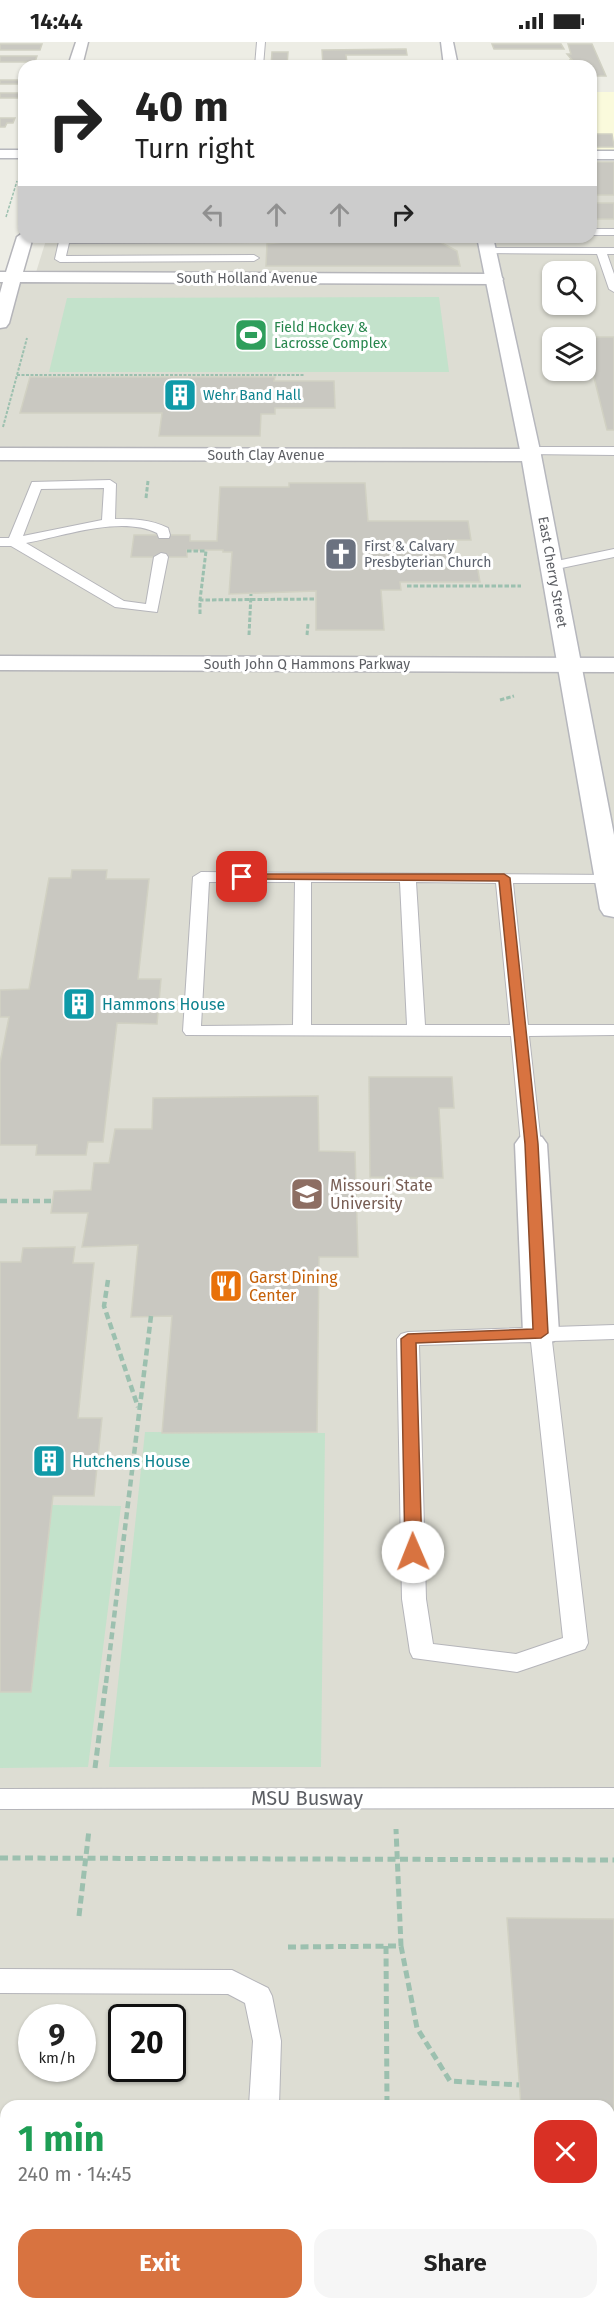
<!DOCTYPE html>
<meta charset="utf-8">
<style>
:root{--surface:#fff;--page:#f6f6f6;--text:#222;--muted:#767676;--accent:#d87340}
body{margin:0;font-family:"Fira Sans",sans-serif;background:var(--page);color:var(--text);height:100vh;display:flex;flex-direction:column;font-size:22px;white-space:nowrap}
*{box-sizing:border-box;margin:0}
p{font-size:20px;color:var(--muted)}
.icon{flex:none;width:33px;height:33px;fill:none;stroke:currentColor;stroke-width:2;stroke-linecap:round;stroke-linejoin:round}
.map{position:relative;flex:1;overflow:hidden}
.panel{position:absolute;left:0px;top:2058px;width:615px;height:210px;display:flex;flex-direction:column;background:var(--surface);border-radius:18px 18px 0 0;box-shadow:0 2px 4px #0004}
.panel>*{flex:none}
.guide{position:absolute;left:18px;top:18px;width:579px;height:183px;border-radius:18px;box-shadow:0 2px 4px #0004;background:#fff;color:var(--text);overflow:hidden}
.controls{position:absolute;left:542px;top:219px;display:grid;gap:12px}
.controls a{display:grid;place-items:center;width:54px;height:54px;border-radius:12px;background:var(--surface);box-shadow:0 2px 4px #0004;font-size:30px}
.speed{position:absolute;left:18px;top:1962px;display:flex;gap:12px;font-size:30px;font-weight:700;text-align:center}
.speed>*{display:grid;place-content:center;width:78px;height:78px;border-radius:50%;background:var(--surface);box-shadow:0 2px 4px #0004;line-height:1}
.speed small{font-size:15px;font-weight:400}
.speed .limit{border:3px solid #111;border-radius:9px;background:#fff;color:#111}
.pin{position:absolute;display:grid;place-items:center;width:51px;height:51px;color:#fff;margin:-26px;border-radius:12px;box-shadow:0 3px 9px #0006}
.me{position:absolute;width:66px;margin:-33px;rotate:359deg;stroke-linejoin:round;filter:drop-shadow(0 0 4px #0008)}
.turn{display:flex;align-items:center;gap:21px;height:126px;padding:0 18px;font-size:27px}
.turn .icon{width:78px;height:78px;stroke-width:2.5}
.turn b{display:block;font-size:42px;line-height:51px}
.lanes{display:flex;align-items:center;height:57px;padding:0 18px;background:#0003;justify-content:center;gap:30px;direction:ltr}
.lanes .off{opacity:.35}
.round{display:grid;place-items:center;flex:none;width:63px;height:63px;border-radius:18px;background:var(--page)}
.summary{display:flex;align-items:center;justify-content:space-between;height:102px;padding:0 18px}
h1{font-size:36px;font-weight:700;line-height:45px;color:#1e9e55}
.cta{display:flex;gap:12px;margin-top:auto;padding:12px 18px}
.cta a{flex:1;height:69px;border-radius:18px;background:var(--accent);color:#fff;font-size:24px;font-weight:700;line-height:69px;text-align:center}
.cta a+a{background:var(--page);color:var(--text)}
.status{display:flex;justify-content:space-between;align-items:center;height:42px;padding:0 30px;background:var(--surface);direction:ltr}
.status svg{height:16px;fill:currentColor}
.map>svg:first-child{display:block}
.commercial{fill:#fafadc}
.education{fill:#ddddd3;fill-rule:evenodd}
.green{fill:#c3e2cb}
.building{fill:#c9c8c1;stroke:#d1d1c3;stroke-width:1.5}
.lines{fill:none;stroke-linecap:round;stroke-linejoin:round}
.lane-casing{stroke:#b5b5ba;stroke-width:2}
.street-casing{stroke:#b5b5ba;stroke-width:3}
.secondary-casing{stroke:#b6b7bd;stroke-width:3}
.path-far4{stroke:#9cc0af;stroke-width:1.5;stroke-dasharray:3 1.5;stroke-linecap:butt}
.path-far3{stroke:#9cc0af;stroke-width:2;stroke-dasharray:3 1.5;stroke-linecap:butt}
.path-far2{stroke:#9cc0af;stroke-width:3;stroke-dasharray:4.5 2;stroke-linecap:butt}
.path-far1{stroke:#9cc0af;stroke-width:4.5;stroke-dasharray:7 4;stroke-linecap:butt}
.path{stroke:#9cc0af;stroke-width:5;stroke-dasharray:8 4.5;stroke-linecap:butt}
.lane{fill:#fff;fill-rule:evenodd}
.street{fill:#fff;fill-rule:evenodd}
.secondary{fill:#fff;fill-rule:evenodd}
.route{fill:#d87340;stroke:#8c4b2a;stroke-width:1.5}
.labels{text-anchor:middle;stroke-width:6;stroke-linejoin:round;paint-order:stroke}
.far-street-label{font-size:14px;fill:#5c5e63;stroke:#fff}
.far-leisure-label{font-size:14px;fill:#27864d;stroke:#fff;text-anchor:start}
.far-culture-label{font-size:14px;fill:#0d838f;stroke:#fff;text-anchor:start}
.far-worship-label{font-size:14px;fill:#5b616d;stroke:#fff;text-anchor:start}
.culture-label{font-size:16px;fill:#0d838f;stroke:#fff;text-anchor:start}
.education-label{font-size:16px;fill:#785e54;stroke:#fff;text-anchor:start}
.food-label{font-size:16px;fill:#c56008;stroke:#fff;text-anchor:start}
.near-street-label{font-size:20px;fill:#5c5e63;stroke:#fff}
</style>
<div class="status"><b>14:44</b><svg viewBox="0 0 49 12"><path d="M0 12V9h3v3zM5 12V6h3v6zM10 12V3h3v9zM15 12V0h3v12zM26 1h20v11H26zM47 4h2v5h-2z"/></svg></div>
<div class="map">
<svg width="614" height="2268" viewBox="0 0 614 2268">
<rect width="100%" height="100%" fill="#edede5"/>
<path class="commercial" d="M591,50H614V108H591Z"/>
<path class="education" d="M591,120H614V2268H0V239L33,240L47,195H591ZM552,230H585V262H552ZM552,296H585V328H552ZM32,1976H82V2026H32ZM122,1976H172V2026H122ZM6,2064H609V2262H6Z"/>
<path class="green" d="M439,255L449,330H49L67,256Z
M145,1390L325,1391L321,1725H109Z
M52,1463L121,1464L88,1725L0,1726V1650L31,1649Z"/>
<path class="building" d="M0,2H42L40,8H0Z
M492,2H561L564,7H494Z
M568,2H592L606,34H591V24L570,22V18L573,19L567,12H571Z
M406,7L407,13H346L347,21H409V24H323L322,8Z
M272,10H288L287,24H271Z
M0,14H37L35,20H0Z
M0,38H24V42H0Z
M0,51H24L22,56H0Z
M0,76H15L13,81H7L5,85H0Z
M591,92H612L614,105H591Z
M591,120H614V153H591Z
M591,161H614V177H591Z
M325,195H431L457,209L460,224H266L267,202Z
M614,295V388H607L584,295Z
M30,335H275L274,339H334L335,366H275V372H261L260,394H159L162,371H20Z
M289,441H365L368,479H468L471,498H448L451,517H476L480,540H400L401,548H381L384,588H316V549L229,552L232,510H223V508H187V515H131L134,493H190V499H217L220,445H289Z
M72,828H107L106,837H149L138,937H161L157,982L117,981L103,1100H88L86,1113H36L37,1103H0V1021L9,975H0V948L29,947L49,836H71Z
M369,1035H452L454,1066H439L443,1136L370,1135Z
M318,1054L319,1109L355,1110L358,1215H319L317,1390L162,1391L172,1274L131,1275L138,1203L82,1205L88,1171H51L54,1149L91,1148L94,1121H109L115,1087H152L153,1056Z
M75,1205L73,1221H94L78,1376H102L94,1454H53L31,1650H0V1220H21L23,1206Z
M507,1876L614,1877V2268H536L535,2262H609V2064H521Z"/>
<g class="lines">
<defs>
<path id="lane" d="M257,0H265L263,24H255Z
M591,187H614V193H591Z
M60,195H254L259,198L257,200L69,201L66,214L254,213L259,216L254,219L60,220L55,217Z
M488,206H614V212H607L614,232V250L609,247L597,212L485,211L483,209Z
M530,405H614V413L526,412V406Z
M110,438L116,442L115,477C134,477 150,477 168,486L170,493L169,496H159L157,491C122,473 63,494 26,501L124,559L146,562L154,515L161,511L166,512L168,515L157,570L115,565L11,504H0V496H9L32,440ZM104,446L102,478L23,494L41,447Z
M614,507V515L552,528L545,524L552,520Z
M201,830L614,833V839L608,841H513L528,983H614V993L529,994L541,1102L538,1106H524L521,1102L511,994L186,993L183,989L193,835ZM209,840H295L293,983L201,984ZM311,840H400L407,983H311ZM416,840L496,841L510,983H425Z
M614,1283V1297L552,1299L588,1601L585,1607L517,1630L413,1616L410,1610L402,1557L397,1297L401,1292L408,1290ZM531,1300L563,1596L516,1612L433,1602L426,1557L419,1303Z
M614,1746V1766L0,1767V1747Z
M0,1927L232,1928L268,1946L272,1954L281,1999L279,2064H249L253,1999L245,1961L228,1952L0,1951Z
M0,2082H6V2108H0Z
M0,2240H6V2262H19L17,2265L0,2268Z
M406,2262H438V2268H406Z"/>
<path id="street" d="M76,0H88L82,24H68Z
M24,190V195H33L23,230L494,232L500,233L503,237L500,241L494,242L20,240L9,281L6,285L0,286V251L3,240H0V230H6L17,195Z
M0,406L531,407L538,409L541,413L538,417L531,419L0,418Z
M0,614L614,616V630L0,628Z
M531,1092L542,1095L547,1102L559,1291L554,1299L541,1302L528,1299L523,1291L515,1102L520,1095Z"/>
<path id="secondary" d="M441,0H453L458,24H444Z
M0,108H24V116H0Z
M591,109H614V117H591Z
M477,195H493L541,413L614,793V875L604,873L600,867L521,413Z"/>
</defs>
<use href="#lane" class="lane-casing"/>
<use href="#street" class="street-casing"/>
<use href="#secondary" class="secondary-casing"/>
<path class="path-far4" d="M6,175L17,139"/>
<path class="path-far3" d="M17,333H305
M3,385L27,296"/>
<path class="path-far2" d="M146,456L148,439
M187,509H206L200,558
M407,544H521
M200,572V558L316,557
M249,593L251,552
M307,593L308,582
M500,658L514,654"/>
<path class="path-far1" d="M0,1159H53
M108,1238L104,1264L138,1365
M106,1641L151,1274"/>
<path class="path" d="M95,1726L106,1639
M0,1816L614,1818
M79,1874L89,1788
M386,1904L387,2064
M401,1904L417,1986L450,2039L519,2043
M288,1905L401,1904L396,1787
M359,2262V2268"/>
<use href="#lane" class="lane"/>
<use href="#street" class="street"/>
<use href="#secondary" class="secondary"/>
</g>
<path class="route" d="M242,832H504L510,836L538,1102L548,1291L541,1296L416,1301L422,1510L419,1514H408L405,1510L401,1297L408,1292L533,1287L525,1102L499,839L238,837V833Z"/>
<defs>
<symbol id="stadium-square" viewBox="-11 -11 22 22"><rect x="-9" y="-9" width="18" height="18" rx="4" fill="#2e9e5b" stroke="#fff"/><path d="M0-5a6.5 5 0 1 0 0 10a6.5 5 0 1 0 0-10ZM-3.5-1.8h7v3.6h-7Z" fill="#fff"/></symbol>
<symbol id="building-square" viewBox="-11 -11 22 22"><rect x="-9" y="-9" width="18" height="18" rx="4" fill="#0f9aa8" stroke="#fff"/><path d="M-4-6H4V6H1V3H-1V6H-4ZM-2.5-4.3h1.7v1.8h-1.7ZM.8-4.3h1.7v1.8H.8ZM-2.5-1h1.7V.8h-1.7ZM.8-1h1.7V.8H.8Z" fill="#fff"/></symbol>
<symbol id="church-square" viewBox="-11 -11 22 22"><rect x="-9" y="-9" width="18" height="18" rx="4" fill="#6b7280" stroke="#fff"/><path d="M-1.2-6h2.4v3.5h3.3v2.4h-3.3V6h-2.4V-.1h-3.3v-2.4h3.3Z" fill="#fff"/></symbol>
<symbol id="university-square" viewBox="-11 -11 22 22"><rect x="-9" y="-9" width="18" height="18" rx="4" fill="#8d6e63" stroke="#fff"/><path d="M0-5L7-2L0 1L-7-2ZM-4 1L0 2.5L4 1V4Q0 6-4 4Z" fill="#fff"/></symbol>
<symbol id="restaurant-square" viewBox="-11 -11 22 22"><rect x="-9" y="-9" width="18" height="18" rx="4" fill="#e8710a" stroke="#fff"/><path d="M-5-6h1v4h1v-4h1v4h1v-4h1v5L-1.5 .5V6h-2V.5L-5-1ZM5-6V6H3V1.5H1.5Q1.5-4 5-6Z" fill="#fff"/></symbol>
</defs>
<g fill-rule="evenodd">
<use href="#stadium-square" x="232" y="274" width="38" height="38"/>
<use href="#building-square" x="161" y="334" width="38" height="38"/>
<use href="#church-square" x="322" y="493" width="38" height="38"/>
<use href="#building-square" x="60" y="943" width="38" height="38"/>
<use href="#university-square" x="288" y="1133" width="38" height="38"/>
<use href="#restaurant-square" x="207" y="1225" width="38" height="38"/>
<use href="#building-square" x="30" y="1400" width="38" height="38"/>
</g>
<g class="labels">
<g class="far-street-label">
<text x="247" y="241">South Holland Avenue</text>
<text x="266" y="418">South Clay Avenue</text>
<text transform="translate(553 530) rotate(80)" y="5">East Cherry Street</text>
<text x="307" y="627">South John Q Hammons Parkway</text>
</g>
<g class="far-leisure-label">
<text x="274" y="290">Field Hockey &amp;<tspan x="274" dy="16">Lacrosse Complex</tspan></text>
</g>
<g class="far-culture-label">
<text x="203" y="358">Wehr Band Hall</text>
</g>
<g class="far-worship-label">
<text x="364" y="509">First &amp; Calvary<tspan x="364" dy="16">Presbyterian Church</tspan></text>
</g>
<g class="culture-label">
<text x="102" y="968">Hammons House</text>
<text x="72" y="1425">Hutchens House</text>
</g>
<g class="education-label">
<text x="330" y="1149">Missouri State<tspan x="330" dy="18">University</tspan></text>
</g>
<g class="food-label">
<text x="249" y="1241">Garst Dining<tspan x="249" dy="18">Center</tspan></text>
</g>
<g class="near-street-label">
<text x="307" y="1763">MSU Busway</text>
</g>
</g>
</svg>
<div class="controls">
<a><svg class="icon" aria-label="search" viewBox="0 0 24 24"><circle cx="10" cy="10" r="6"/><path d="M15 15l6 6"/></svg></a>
<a><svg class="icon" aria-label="layers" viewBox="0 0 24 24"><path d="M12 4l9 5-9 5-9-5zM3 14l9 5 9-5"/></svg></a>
</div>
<div class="speed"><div>9<small>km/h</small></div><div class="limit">20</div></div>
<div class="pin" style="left:242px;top:835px;background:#d93025"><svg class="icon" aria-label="arrive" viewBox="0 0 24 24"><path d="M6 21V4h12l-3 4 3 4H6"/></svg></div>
<svg class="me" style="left:413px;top:1510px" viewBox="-20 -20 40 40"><circle r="19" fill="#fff"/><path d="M0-13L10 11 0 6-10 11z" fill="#d87340"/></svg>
<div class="guide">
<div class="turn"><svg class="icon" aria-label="right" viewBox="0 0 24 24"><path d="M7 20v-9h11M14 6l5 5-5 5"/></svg><div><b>40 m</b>Turn right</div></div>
<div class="lanes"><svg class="icon off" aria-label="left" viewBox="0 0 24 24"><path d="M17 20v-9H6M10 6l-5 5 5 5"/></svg><svg class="icon off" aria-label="ahead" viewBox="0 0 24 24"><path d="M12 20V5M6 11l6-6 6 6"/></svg><svg class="icon off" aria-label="ahead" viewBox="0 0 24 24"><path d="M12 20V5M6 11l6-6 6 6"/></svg><svg class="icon" aria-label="right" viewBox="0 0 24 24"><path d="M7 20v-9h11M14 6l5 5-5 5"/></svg></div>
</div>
<section class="panel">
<div class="summary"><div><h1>1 min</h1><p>240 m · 14:45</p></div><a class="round" style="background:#d93025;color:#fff"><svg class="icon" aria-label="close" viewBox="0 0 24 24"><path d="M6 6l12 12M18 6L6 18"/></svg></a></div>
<div class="cta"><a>Exit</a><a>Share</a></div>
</section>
</div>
